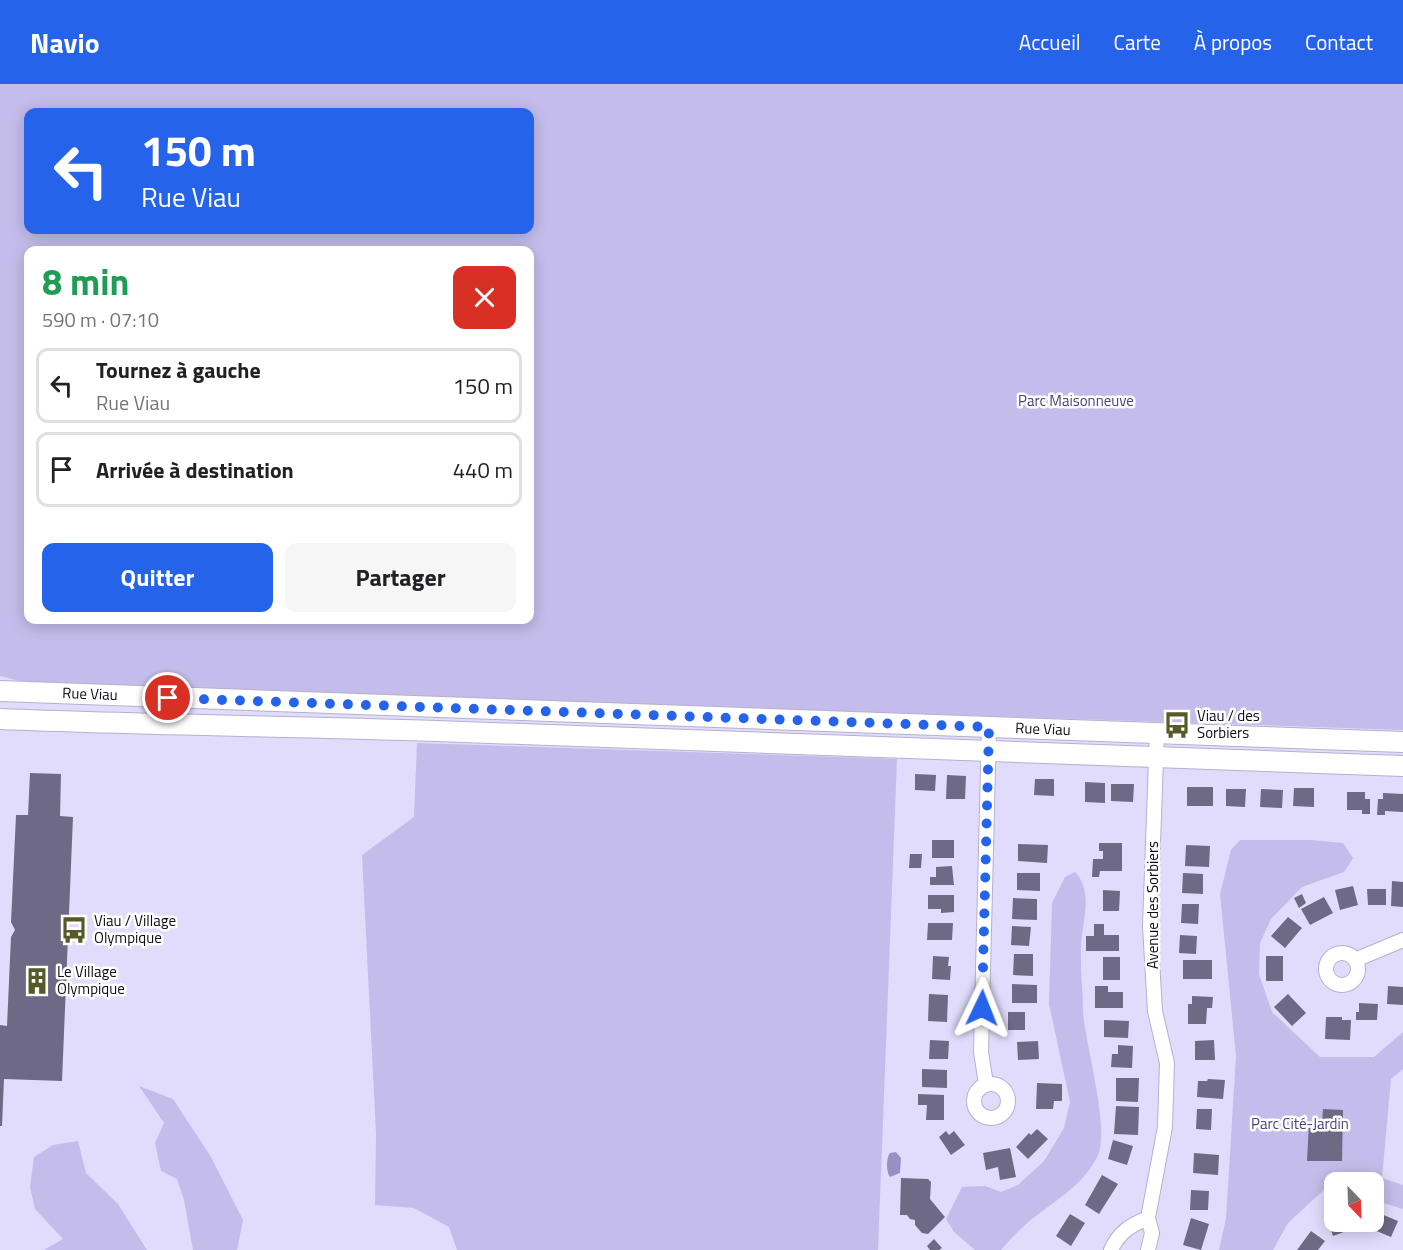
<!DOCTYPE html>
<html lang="fr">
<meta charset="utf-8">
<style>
:root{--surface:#fff;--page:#f6f6f6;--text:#202124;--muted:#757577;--line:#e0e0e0;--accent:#2563eb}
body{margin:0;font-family:"Titillium Web",sans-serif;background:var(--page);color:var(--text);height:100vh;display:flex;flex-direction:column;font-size:22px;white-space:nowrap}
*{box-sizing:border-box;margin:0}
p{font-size:20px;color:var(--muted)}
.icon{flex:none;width:33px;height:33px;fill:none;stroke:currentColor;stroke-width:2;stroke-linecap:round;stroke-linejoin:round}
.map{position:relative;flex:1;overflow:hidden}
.details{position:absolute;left:24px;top:162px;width:510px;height:378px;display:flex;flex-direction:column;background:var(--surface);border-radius:12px;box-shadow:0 3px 15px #0003}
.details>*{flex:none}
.top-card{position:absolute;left:24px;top:24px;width:510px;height:126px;border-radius:12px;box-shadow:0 3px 15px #0003;background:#2563eb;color:#fff;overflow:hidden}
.needle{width:39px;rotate:157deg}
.buttons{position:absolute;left:1324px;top:1088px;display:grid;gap:12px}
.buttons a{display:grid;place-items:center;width:60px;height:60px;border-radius:12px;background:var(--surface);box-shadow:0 3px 15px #0003;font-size:30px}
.pin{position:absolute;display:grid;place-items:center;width:51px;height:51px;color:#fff;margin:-26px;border:3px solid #fff;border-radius:50%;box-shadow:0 2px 6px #0007}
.me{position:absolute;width:66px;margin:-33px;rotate:2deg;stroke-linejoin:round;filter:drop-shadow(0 0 4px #0008)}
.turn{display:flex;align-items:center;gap:21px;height:126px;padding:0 18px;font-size:27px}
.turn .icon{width:78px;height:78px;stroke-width:2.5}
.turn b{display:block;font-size:42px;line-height:51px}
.round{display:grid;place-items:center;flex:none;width:63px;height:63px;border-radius:12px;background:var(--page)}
.summary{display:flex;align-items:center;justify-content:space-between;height:102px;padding:0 18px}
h1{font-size:36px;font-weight:700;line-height:45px;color:#1e9e55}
.action{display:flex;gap:12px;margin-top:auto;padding:12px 18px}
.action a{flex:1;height:69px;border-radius:12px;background:var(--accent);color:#fff;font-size:24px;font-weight:700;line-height:69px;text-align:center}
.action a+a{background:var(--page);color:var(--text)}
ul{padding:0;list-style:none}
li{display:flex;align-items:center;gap:18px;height:75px;margin:0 12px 9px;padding:0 6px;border:3px solid var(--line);border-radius:12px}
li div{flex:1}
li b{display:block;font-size:22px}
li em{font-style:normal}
header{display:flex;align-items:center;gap:36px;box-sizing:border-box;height:84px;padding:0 30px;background:var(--accent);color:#fff}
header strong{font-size:28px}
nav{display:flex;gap:33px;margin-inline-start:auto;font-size:21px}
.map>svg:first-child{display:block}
.green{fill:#c4bcea;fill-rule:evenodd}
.water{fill:#998fc2}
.building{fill:#6e6985}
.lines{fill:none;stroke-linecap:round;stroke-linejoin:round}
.minor-casing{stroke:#b6b0cf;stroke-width:16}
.secondary-casing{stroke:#b6b0cf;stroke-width:22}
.minor{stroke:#fff;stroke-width:14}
.secondary{stroke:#fff;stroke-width:20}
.route{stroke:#2563eb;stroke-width:10;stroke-dasharray:0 18}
.labels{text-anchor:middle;stroke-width:5;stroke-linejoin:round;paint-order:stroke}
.park-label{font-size:15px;fill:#4f3f7f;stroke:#fff}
.street-label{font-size:15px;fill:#0e0c16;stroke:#fff}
.poi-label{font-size:15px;fill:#0e0c16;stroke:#fff;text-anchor:start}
</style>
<header>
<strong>Navio</strong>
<nav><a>Accueil</a><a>Carte</a><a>À propos</a><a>Contact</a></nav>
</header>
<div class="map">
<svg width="1403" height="1166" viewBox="0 0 1403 1166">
<rect width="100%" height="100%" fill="#e2dcfc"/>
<path class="green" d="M0,0H1403V646L31,600L0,592ZM28,28H530V146H28ZM28,166H530V536H28Z
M417,659L897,675L878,1166H457L449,1143L414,1124L375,1121L376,1050L362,771L414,733Z
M1240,756H1311L1343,759L1353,774L1344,788L1302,803L1271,835L1260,859L1259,890L1272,928L1320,973H1374L1403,948V985L1391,995L1382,1094L1403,1101V1125L1374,1116V1098H1335V1105L1327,1103L1288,1139L1273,1166H1219L1226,1134L1236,972L1220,810L1231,766Z
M1075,788C1094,808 1082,838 1081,863C1080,884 1083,905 1083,927C1085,961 1110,1043 1098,1071C1083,1104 1049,1119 1023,1143C1015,1150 1008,1158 1001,1166H975L954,1148L946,1135L962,1103L985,1102L1001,1108L1018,1101L1044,1077L1064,1044L1070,1018L1049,920L1052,819L1065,793Z
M139,1002L173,1015L211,1073L243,1136L237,1166H193L184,1116L177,1095L161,1087L155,1059L164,1039Z
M78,1057L86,1089L118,1120L147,1166H44L63,1155L35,1125L30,1103L34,1073L53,1061Z"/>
<path class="water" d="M896,1068L901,1074L900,1089L890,1093C886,1088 886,1074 890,1069Z"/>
<path class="building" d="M30,689L61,690L60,732L73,733L62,997L4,995L2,1042H0V941L7,942L11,853L15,846L11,838L16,731H28Z
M915,690L936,691L935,707L915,706Z
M947,691L966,692L965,715H946Z
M1035,695H1054V712L1034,711Z
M1085,698L1105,699V719L1085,718Z
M1111,700H1134L1133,718L1111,717Z
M1187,703H1213V722H1187Z
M1294,704H1314V723L1293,722Z
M1226,705H1246L1245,723L1226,722Z
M1261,705L1283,706L1282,724L1260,723Z
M1347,708H1365V715H1370V730H1362V726H1347Z
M1383,709L1403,710V728L1385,727V731H1377L1378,715H1383Z
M932,756H954V774H932Z
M1099,759H1122V787H1100L1099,793H1092L1093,775H1103V767H1099Z
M1018,760L1048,761L1047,779L1018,777Z
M1186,761L1210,762L1209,783L1185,782Z
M910,770H922L921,784H909Z
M952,782L954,801H930V793H936V783Z
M1017,789H1040V807L1017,806Z
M1183,789L1203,790V810L1182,809Z
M1392,797L1403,798V823L1391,822Z
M1353,802L1358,821L1340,826L1335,806Z
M1367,805H1386V821H1368Z
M1103,806L1120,807L1119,827H1103Z
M1302,810L1306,819L1299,824L1294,814Z
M928,811H954V828L941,829V825H928Z
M1324,813L1333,829L1310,841L1301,825Z
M1013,814L1037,815V836L1012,835Z
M1182,820H1199L1198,840L1181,839Z
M1288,833L1302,844L1285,864L1271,852Z
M928,839H953L952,856H927Z
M1094,840H1104V851H1119V867H1086V852H1094Z
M1012,842L1031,843L1029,862L1011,861Z
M1180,851L1197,852L1196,870L1179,869Z
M1014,870H1033V892L1013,891Z
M933,872L949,873L948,882H951L950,896L932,895Z
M1266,872H1283V897H1266Z
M1103,873H1120V896H1103Z
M1183,876H1212V895H1183Z
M1012,900L1037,901V919H1012Z
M1095,902H1108V908H1123V924H1095Z
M1388,902L1403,903V921L1387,920Z
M929,910L948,911L947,938L928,937Z
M1288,910L1306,929L1292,942L1274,923Z
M1192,912L1213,913L1212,924H1207L1206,940H1188V920H1192Z
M1359,919L1378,920L1377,936H1356V928H1359Z
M1008,928H1025V946H1008Z
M1326,933H1342V936H1351L1350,956L1325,955Z
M1104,936L1129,937L1128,954L1104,953Z
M930,956L949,957L948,975H929Z
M1214,956L1215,976H1195V957Z
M1038,957L1039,975L1018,976L1017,958Z
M1118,961L1133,962L1132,984L1111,983L1112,970H1118Z
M922,985L947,986V1004L922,1003Z
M1116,994H1139L1138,1018L1116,1017Z
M1208,995L1225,996L1223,1015L1197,1013L1198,997H1207Z
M1037,999L1062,1000V1017H1054L1053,1025H1036Z
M918,1010L944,1011V1036H926L927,1021H918Z
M1116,1022L1139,1023L1138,1051L1114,1050Z
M1197,1025H1212L1211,1046L1196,1045Z
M1323,1025L1343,1026L1342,1077H1307L1309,1039H1322Z
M1037,1045L1048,1055L1028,1075L1016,1063L1029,1049L1031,1051Z
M946,1047L949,1051L954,1047L965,1061L951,1071L939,1053Z
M1113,1056L1133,1062L1127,1081L1108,1075Z
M1010,1064L1016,1093L1000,1096L998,1083L986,1086L983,1069Z
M1194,1069L1219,1071L1218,1091L1193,1089Z
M1102,1091L1118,1100L1099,1130L1085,1121Z
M901,1094L928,1095L931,1098L930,1115L945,1133L928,1150L922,1149L915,1141V1136L910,1135L907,1131H900Z
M1191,1106L1209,1107L1208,1126H1190Z
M1335,1125V1137H1349L1352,1145L1333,1152L1325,1129Z
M1374,1127L1398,1137L1391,1153L1367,1143L1369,1137H1374Z
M1070,1130L1085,1139L1071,1162L1056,1152Z
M1191,1134L1209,1140L1201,1166L1183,1161Z
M1311,1147L1325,1157L1318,1166H1297Z
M934,1155L942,1164L939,1166H930L927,1162Z"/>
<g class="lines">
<defs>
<path id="minor" d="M1326 885a16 16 0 1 1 32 0a16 16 0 1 1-32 0Z
M1355,876L1403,856
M974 1017a17 17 0 1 1 34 0a17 17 0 1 1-34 0Z
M986,1000L981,968L989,643
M1111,1166C1119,1148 1131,1141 1148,1134
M1148,1166L1152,1149L1148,1134L1165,1043L1167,979L1155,927L1150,842L1157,648"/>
<path id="secondary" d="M0,607L1403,658
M0,635C146,641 291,642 437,647C759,657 1081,668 1403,682"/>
</defs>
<use href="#minor" class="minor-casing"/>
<use href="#secondary" class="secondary-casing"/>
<use href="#minor" class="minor"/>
<use href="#secondary" class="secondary"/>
</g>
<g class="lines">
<path class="route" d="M168,614L989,643L982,924"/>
</g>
<defs>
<symbol id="bus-bare" viewBox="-9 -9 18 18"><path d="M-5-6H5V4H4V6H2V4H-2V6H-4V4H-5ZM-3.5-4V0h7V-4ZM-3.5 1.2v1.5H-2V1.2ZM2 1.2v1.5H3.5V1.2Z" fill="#565a28" stroke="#fff" stroke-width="2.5" paint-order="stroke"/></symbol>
<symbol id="building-bare" viewBox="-9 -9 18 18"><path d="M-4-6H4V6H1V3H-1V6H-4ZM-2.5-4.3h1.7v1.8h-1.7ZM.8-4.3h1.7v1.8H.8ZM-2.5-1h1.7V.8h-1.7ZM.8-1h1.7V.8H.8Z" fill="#565a28" stroke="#fff" stroke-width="2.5" paint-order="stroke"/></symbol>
</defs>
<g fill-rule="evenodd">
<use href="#bus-bare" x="1158" y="622" width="38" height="38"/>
<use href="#bus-bare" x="55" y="827" width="38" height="38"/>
<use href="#building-bare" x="18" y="878" width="38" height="38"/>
</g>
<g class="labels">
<g class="park-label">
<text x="1076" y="322">Parc Maisonneuve</text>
<text x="1300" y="1045">Parc Cité-Jardin</text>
</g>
<g class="street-label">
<text transform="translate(90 610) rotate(2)" y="5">Rue Viau</text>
<text transform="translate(1043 645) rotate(2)" y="5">Rue Viau</text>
<text transform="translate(1153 821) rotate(-90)" y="5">Avenue des Sorbiers</text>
</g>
<g class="poi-label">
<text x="1197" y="637">Viau / des<tspan x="1197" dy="17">Sorbiers</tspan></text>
<text x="94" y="842">Viau / Village<tspan x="94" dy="17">Olympique</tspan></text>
<text x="57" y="893">Le Village<tspan x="57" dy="17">Olympique</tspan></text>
</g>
</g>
</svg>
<div class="buttons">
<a><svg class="needle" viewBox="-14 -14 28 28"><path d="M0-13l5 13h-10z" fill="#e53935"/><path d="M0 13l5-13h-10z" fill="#757577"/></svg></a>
</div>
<div class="pin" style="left:168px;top:614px;background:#d93025"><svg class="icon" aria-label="arrive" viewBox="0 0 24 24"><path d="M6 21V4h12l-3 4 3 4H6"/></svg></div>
<svg class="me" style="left:982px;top:924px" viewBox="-20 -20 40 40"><path d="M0-17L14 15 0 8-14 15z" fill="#2563eb" stroke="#fff" stroke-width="4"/></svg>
<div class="top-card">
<div class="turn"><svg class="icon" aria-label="left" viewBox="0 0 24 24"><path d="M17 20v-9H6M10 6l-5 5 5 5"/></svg><div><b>150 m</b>Rue Viau</div></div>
</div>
<section class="details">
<div class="summary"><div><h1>8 min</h1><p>590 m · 07:10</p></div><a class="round" style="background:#d93025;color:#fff"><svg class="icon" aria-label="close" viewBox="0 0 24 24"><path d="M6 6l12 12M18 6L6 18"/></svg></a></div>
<ul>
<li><svg class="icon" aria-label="left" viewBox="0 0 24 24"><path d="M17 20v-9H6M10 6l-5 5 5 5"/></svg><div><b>Tournez à gauche</b><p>Rue Viau</p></div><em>150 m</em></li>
<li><svg class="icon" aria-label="arrive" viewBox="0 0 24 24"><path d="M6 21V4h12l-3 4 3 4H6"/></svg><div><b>Arrivée à destination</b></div><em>440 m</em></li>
</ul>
<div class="action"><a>Quitter</a><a>Partager</a></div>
</section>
</div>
